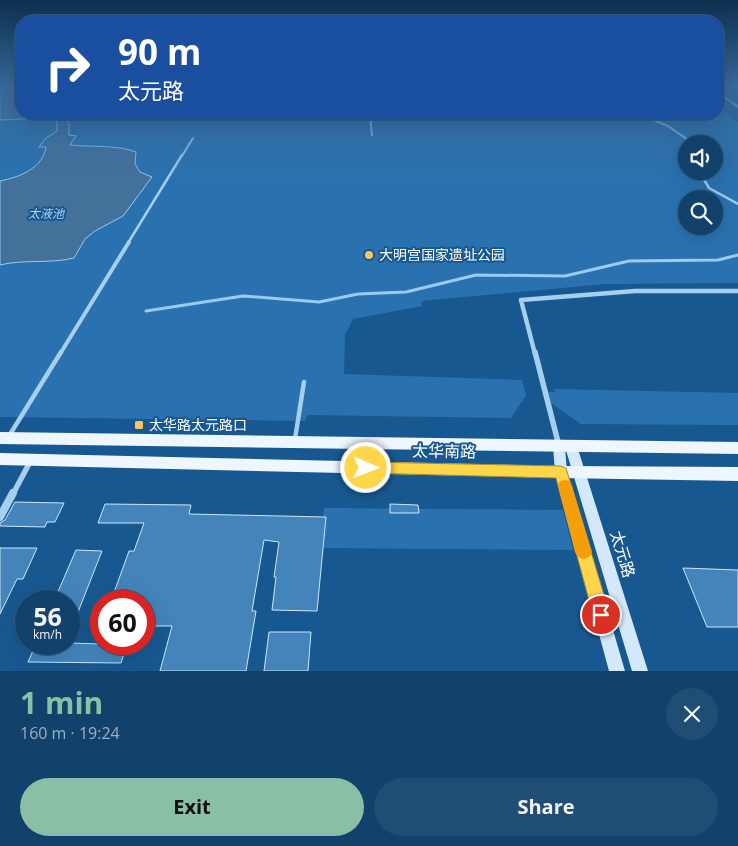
<!DOCTYPE html>
<meta charset="utf-8">
<style>
:root{--surface:#12426c;--page:#1f4d74;--text:#f1f3f6;--muted:#9cb0c2;--line:#315b7f;--accent:#8abfa5}
body{margin:0;font-family:"Open Sans","Noto Sans SC",sans-serif;background:var(--page);color:var(--text);height:100vh;display:flex;flex-direction:column;font-size:19px;white-space:nowrap}
*{box-sizing:border-box;margin:0}
p{font-size:16px;color:var(--muted)}
.icon{flex:none;width:28px;height:28px;fill:none;stroke:currentColor;stroke-width:2;stroke-linecap:round;stroke-linejoin:round}
.map{position:relative;height:671px;overflow:hidden}
.side{display:flex;flex-direction:column;background:var(--surface);flex:1}
.side>*{flex:none}
.banner{position:absolute;left:15px;top:15px;width:709px;height:105px;border-radius:20px;box-shadow:0 5px 20px #0002,0 0 0 1px var(--line);background:#1a4fa0;color:#fff;overflow:hidden}
.tools{position:absolute;left:678px;top:135px;display:grid;gap:10px}
.tools a{display:grid;place-items:center;width:45px;height:45px;border-radius:50%;background:var(--surface);box-shadow:0 5px 20px #0002,0 0 0 1px var(--line);font-size:25px}
.speed{position:absolute;left:15px;top:590px;display:flex;gap:10px;font-size:25px;font-weight:700;text-align:center}
.speed>*{display:grid;place-content:center;width:65px;height:65px;border-radius:50%;background:var(--surface);box-shadow:0 5px 20px #0002,0 0 0 1px var(--line);line-height:1}
.speed small{font-size:12px;font-weight:400}
.speed .limit{border:8px solid #d22;background:#fff;color:#111}
.pin{position:absolute;display:grid;place-items:center;width:42px;height:42px;color:#fff;margin:-21px;border:2px solid #fff;border-radius:50%;box-shadow:0 1px 5px #0007}
.me{position:absolute;width:55px;margin:-28px;rotate:91deg;stroke-linejoin:round;filter:drop-shadow(0 0 4px #0008)}
.turn{display:flex;align-items:center;gap:18px;height:105px;padding:0 20px;font-size:22px}
.turn .icon{width:65px;height:65px;stroke-width:2.5}
.turn b{display:block;font-size:35px;line-height:42px}
.round{display:grid;place-items:center;flex:none;width:52px;height:52px;border-radius:26px;background:var(--page)}
.head{display:flex;align-items:center;justify-content:space-between;height:85px;padding:0 20px}
h1{font-size:30px;font-weight:700;line-height:38px;color:var(--accent)}
.cta{display:flex;gap:10px;margin-top:auto;padding:10px 20px}
.cta a{flex:1;height:58px;border-radius:30px;background:var(--accent);color:#111;font-size:20px;font-weight:700;line-height:58px;text-align:center}
.cta a+a{background:var(--page);color:var(--text)}
.map>svg:first-child{display:block}
.green{fill:#2a72af;fill-rule:evenodd}
.water{fill:#43719a;stroke:#98caf2}
.lines{fill:none;stroke-linecap:round;stroke-linejoin:round}
.stream-far2{stroke:#98caf2;stroke-width:2}
.stream-far1{stroke:#98caf2;stroke-width:2.5}
.stream{stroke:#98caf2;stroke-width:3}
.building{fill:#4484ba;stroke:#cce6fb}
.service-far3{stroke:#a5ceef;stroke-width:2}
.service-far2{stroke:#a5ceef;stroke-width:2.5}
.service-far1{stroke:#a5ceef;stroke-width:4}
.service{stroke:#a5ceef;stroke-width:4.5}
.minor-far2{stroke:#a5ceef;stroke-width:4.5}
.minor-far1{stroke:#a5ceef;stroke-width:5.5}
.minor{stroke:#a5ceef;stroke-width:8}
.tertiary{fill:#a5ceef;fill-rule:evenodd}
.secondary{fill:#d3e8fb;fill-rule:evenodd}
.primary{fill:#eef6ff;fill-rule:evenodd}
.route{fill:#ffd54a;stroke:#a68a30}
.slow{fill:#f59e0b}
.poi-dot{fill:#ffc464;stroke:#185890;stroke-width:2}
.labels{text-anchor:middle;stroke-width:4;stroke-linejoin:round;paint-order:stroke}
.far-water-label{font-size:12px;font-style:italic;fill:#b1d8f6;stroke:#185890}
.poi-label{font-size:14px;fill:#fff;stroke:#185890;text-anchor:start}
.near-street-label{font-size:16px;fill:#fff;stroke:#185890}
</style>
<div class="map">
<svg width="738" height="671" viewBox="0 0 738 671">
<rect width="100%" height="100%" fill="#185890"/>
<path class="green" d="M0,87H21V114H718V106L738,122V283L605,284L421,301L422,306L353,319L345,335L344,374L522,380L526,395L511,418L307,415L305,421L0,417ZM686,144H714V171H686ZM686,199H714V226H686Z
M554,389L738,393V425L581,424L551,403L548,392H555Z
M324,508L563,510L573,550L320,548Z"/>
<path class="water" d="M0,87H21V114H64L69,124V135L76,136L70,145C90,147 119,145 136,152L135,164L140,172L152,177L123,216L95,231L85,239L74,258C49,264 24,259 0,265V181C20,177 43,168 46,147H39L46,138L57,131V121L42,118L0,120Z"/>
<g class="lines">
<path class="stream-far2" d="M639,114L668,126L694,144"/>
<path class="stream-far1" d="M699,171L709,188L738,204"/>
<path class="stream" d="M146,311L243,296L319,302L358,294L406,292L476,275L565,276L629,261L718,260L738,255"/>
</g>
<path class="building" d="M15,502L64,503L55,522H47L45,527L0,526V523L5,520Z
M105,504L191,505L189,514L326,517L317,611L272,610L276,577H274L279,542L264,540L252,611H256L246,671H160L172,626H144V601H111L129,551H134L144,523H98Z
M390,504L418,505L419,513H390Z
M0,548H37L23,579H17L0,614Z
M76,550L102,551L69,635V601H54Z
M683,568L738,570V627H707Z
M269,632H311L308,671H264Z
M69,643L101,644H127L121,663L28,662L36,644Z"/>
<g class="lines">
<path class="service-far3" d="M370,114L372,135
M182,156L193,138"/>
<path class="service-far2" d="M128,243L182,155"/>
<path class="service-far1" d="M60,354L129,242"/>
<path class="service" d="M9,436L61,352
M295,439L304,382"/>
<path class="minor-far2" d="M535,354L521,300L635,291H738"/>
<path class="minor-far1" d="M535,352L559,446
M13,494L31,460"/>
<path class="minor" d="M0,517L13,493"/>
<path class="tertiary" d="M718,91L738,105V108L718,94Z"/>
<path class="secondary" d="M559,441L563,443L565,446L567,443L571,441L575,443L577,446L648,671H632L565,447L567,472L625,671H609L555,472L553,446L555,443Z"/>
<path class="primary" d="M0,432L738,442V454L0,444Z
M0,453L561,466L738,467V481L561,478L0,465Z"/>
</g>
<linearGradient id="sky" x2="0" y2="1"><stop stop-color="#0d304f"/><stop offset="0.48" stop-color="#376a9c"/><stop offset="1" stop-color="#376a9c" stop-opacity="0"/></linearGradient>
<rect width="738" height="181" fill="url(#sky)"/>
<path class="route" d="M366,462L561,466L566,468L610,615L608,621L601,624L595,621L593,615L556,478L366,473L361,472L359,468L361,463Z"/>
<path class="slow" d="M565,480L570,481L572,486L592,552L589,557L584,559L578,557L575,552L558,486L560,481Z"/>
<g class="poi-dot">
<circle cx="369" cy="255" r="5"/>
<rect x="134" y="420" width="10" height="10" rx="2.5"/>
</g>
<g class="labels">
<g class="far-water-label">
<text x="46" y="218">太液池</text>
</g>
<g class="poi-label">
<text x="379" y="260">大明宫国家遗址公园</text>
<text x="149" y="430">太华路太元路口</text>
</g>
<g class="near-street-label">
<text transform="translate(444 451) rotate(1)" y="6">太华南路</text>
<text transform="translate(623 554) rotate(73)" y="6">太元路</text>
</g>
</g>
</svg>
<div class="tools">
<a><svg class="icon" aria-label="sound" viewBox="0 0 24 24"><path d="M4 9h4l5-4v14l-5-4H4zM17 9q2 3 0 6"/></svg></a>
<a><svg class="icon" aria-label="search" viewBox="0 0 24 24"><circle cx="10" cy="10" r="6"/><path d="M15 15l6 6"/></svg></a>
</div>
<div class="speed"><div>56<small>km/h</small></div><div class="limit">60</div></div>
<div class="pin" style="left:601px;top:615px;background:#d93025"><svg class="icon" aria-label="arrive" viewBox="0 0 24 24"><path d="M6 21V4h12l-3 4 3 4H6"/></svg></div>
<svg class="me" style="left:366px;top:468px" viewBox="-20 -20 40 40"><circle r="17" fill="#ffd54a" stroke="#fff" stroke-width="3"/><path d="M0-11L8 9 0 5-8 9z" fill="#fff"/></svg>
<div class="banner">
<div class="turn"><svg class="icon" aria-label="right" viewBox="0 0 24 24"><path d="M7 20v-9h11M14 6l5 5-5 5"/></svg><div><b>90 m</b>太元路</div></div>
</div>
</div>
<section class="side">
<div class="head"><div><h1>1 min</h1><p>160 m · 19:24</p></div><a class="round"><svg class="icon" aria-label="close" viewBox="0 0 24 24"><path d="M6 6l12 12M18 6L6 18"/></svg></a></div>
<div class="cta"><a>Exit</a><a>Share</a></div>
</section>
